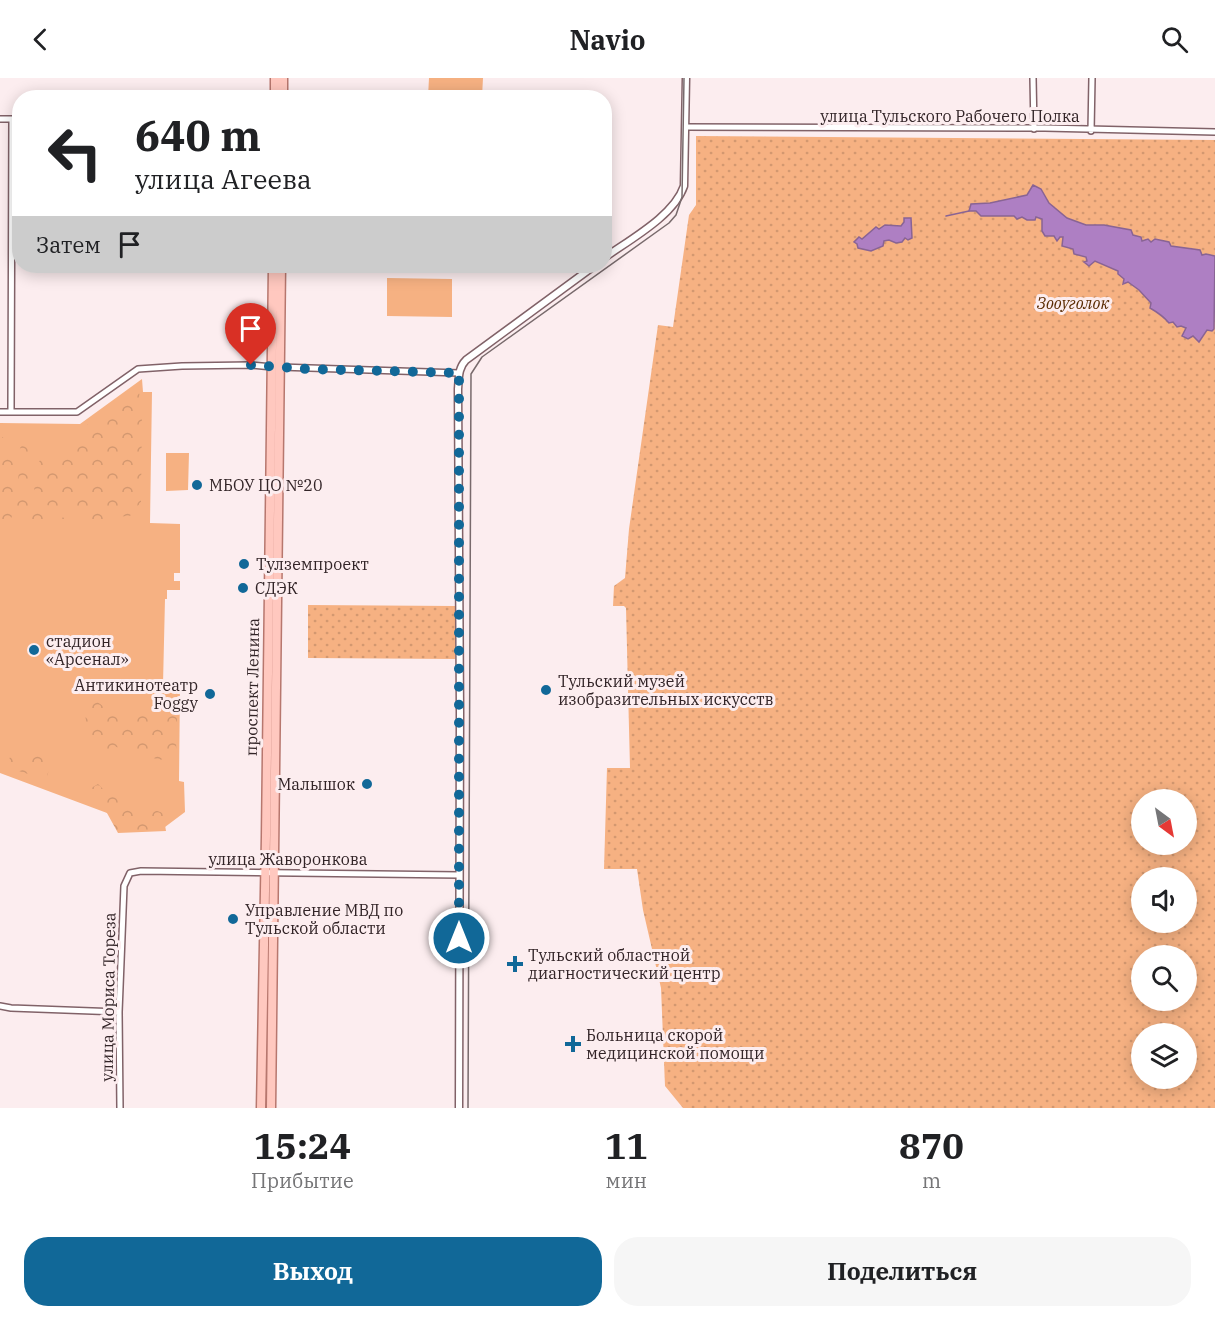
<!DOCTYPE html>
<html lang="ru">
<meta charset="utf-8">
<style>
:root{--surface:#fff;--page:#f6f6f6;--text:#202124;--muted:#757577;--accent:#116898}
body{margin:0;font-family:"IBM Plex Serif",serif;background:var(--page);color:var(--text);height:100vh;display:flex;flex-direction:column;font-size:22px;white-space:nowrap}
*{box-sizing:border-box;margin:0}
p{font-size:20px;color:var(--muted)}
.icon{flex:none;width:33px;height:33px;fill:none;stroke:currentColor;stroke-width:2;stroke-linecap:round;stroke-linejoin:round}
.map{position:relative;height:1030px;overflow:hidden}
.side{display:flex;flex-direction:column;background:var(--surface);flex:1}
.side>*{flex:none}
.guide{position:absolute;left:12px;top:12px;width:600px;height:183px;border-radius:24px;box-shadow:0 3px 15px #0003;background:#fff;color:var(--text);overflow:hidden}
.needle{width:39px;rotate:148deg}
.buttons{position:absolute;left:1131px;top:711px;display:grid;gap:12px}
.buttons a{display:grid;place-items:center;width:66px;height:66px;border-radius:50%;background:var(--surface);box-shadow:0 3px 15px #0003;font-size:30px}
.pin{position:absolute;display:grid;place-items:center;width:51px;height:51px;color:#fff;margin:-62px -26px;border-radius:50% 50% 50% 0;rotate:-45deg;box-shadow:0 0 6px #0007}
.pin .icon{rotate:45deg}
.me{position:absolute;width:66px;margin:-33px;rotate:0deg;stroke-linejoin:round;filter:drop-shadow(0 0 4px #0008)}
.turn{display:flex;align-items:center;gap:21px;height:126px;padding:0 24px;font-size:27px}
.turn .icon{width:78px;height:78px;stroke-width:2.5}
.turn b{display:block;font-size:42px;line-height:51px}
.then{display:flex;align-items:center;height:57px;padding:0 24px;background:#0003;gap:12px;font-size:22px}
.eta{display:flex;justify-content:space-evenly;align-items:center;height:102px;text-align:center}
.eta b{font-size:36px;font-weight:700;line-height:42px}
.button{display:flex;gap:12px;margin-top:auto;padding:12px 24px}
.button a{flex:1;height:69px;border-radius:24px;background:var(--accent);color:#fff;font-size:24px;font-weight:700;line-height:69px;text-align:center}
.button a+a{background:var(--page);color:var(--text)}
header{display:flex;justify-content:space-between;align-items:center;height:78px;padding:0 24px;background:var(--surface);font-size:27px;font-weight:700}
.map>svg:first-child{display:block}
.grass{fill:#f6b182}
.forest{fill:url(#forest-crowns)}
.park{fill:url(#park-dots);fill-rule:evenodd}
.water{fill:#ae7fc3;stroke:#896494;stroke-width:1.5}
.lines{fill:none;stroke-linecap:round;stroke-linejoin:round}
.stream{stroke:#896494;stroke-width:1.5}
.minor-casing{stroke:#816268;stroke-width:8}
.tertiary-casing{stroke:#816268;stroke-width:9}
.primary-casing{stroke:#b7776e;stroke-width:11}
.minor{stroke:#fff;stroke-width:5}
.tertiary{stroke:#fff;stroke-width:6}
.primary{stroke:#ffc8bf;stroke-width:8}
.tram{stroke:#786a6c;stroke-width:1.5}
.route{stroke:#116898;stroke-width:10;stroke-dasharray:0 18}
.poi-dot{fill:#116898;stroke:#fcedef;stroke-width:2}
.labels{text-anchor:middle;stroke-width:6;stroke-linejoin:round;paint-order:stroke}
.street-label{font-size:16px;fill:#322427;stroke:#fcedef}
.park-label{font-size:16px;font-style:italic;fill:#592a01;stroke:#fcedef}
.poi-label{font-size:16px;fill:#322427;stroke:#fcedef;text-anchor:start}
</style>
<header><svg class="icon" aria-label="back" viewBox="0 0 24 24"><path d="M15 5l-7 7 7 7"/></svg>Navio<svg class="icon" aria-label="search" viewBox="0 0 24 24"><circle cx="10" cy="10" r="6"/><path d="M15 15l6 6"/></svg></header>
<div class="map">
<svg width="1215" height="1030" viewBox="0 0 1215 1030">
<defs>
<pattern id="forest-crowns" width="20" height="18" patternUnits="userSpaceOnUse" patternTransform="scale(1.5)"><rect width="20" height="18" fill="#f6b182"/><path d="M2 6a3 3 0 1 1 6 0M12 15a3 3 0 1 1 6 0" fill="none" stroke="#d39870"/></pattern>
<pattern id="park-dots" width="8" height="8" patternUnits="userSpaceOnUse" patternTransform="scale(1.5)"><rect width="8" height="8" fill="#f6b182"/><path d="M2 2h.1M6 6h.1" fill="none" stroke="#d39870" stroke-width="1.8" stroke-linecap="round"/></pattern>
</defs>
<rect width="100%" height="100%" fill="#fcedef"/>
<path class="grass" d="M429,0H483L482,19H428Z
M387,200L452,201V239L387,238Z
M142,301L143,314H152L150,445L180,446V495H174V503H180V512H167V521H165L163,606H180L179,703L184,704L185,734L165,749L107,735L0,695V345L80,346Z
M166,375H189L188,412L166,413Z"/>
<path class="forest" d="M133,311H138L142,327L141,424L130,438L111,439L102,447L78,440L62,430L40,426L34,420L35,389L44,377L71,374L76,358L87,347Z
M27,348L32,349L30,428L73,443L80,448L22,446L16,442L20,370L26,362Z
M0,357L16,371L12,438L9,445L0,448Z
M91,619L112,635C134,629 138,638 158,621L163,623L162,631L177,637L176,677L160,682L113,668L111,673L102,670L99,663L86,651L85,623Z
M40,671L54,674L46,702L7,689L10,679Z
M98,706L107,715L163,735L166,753L118,755L102,726L87,719L86,713Z"/>
<path class="park" d="M696,58L1215,62V1030H683L665,1008L661,910L643,832L637,791H604L607,690H630L626,530L624,528H613L614,508L625,500L629,451L658,247L673,249L689,137L696,127ZM1142,722H1186V766H1142ZM1142,800H1186V844H1142ZM1142,878H1186V922H1142ZM1142,956H1186V1000H1142Z
M308,527L455,528V581L308,580Z"/>
<path class="water" d="M1033,107L1041,111L1049,125L1067,140L1086,147H1104L1131,152L1133,157L1141,159L1142,163L1148,161L1151,164L1155,161L1169,164L1171,168L1200,172L1202,177L1206,176L1215,178L1214,251L1212,253L1207,252L1199,264L1193,258L1188,261L1182,258L1186,250L1181,248L1177,249L1173,244L1169,245C1164,239 1157,234 1150,230L1151,225L1139,212L1128,204L1123,206L1124,201L1118,196V193L1095,183L1089,188L1084,184L1087,183L1086,179L1074,176L1073,171L1062,168L1063,159H1060L1057,163L1054,158H1045L1042,153V141L1036,139L1035,142H1027L1022,139L1017,141L1014,138H981L976,133H969L971,126L990,125L1027,117Z
M904,140H911L912,160L908,162L905,160L902,164L896,165L889,162L884,163L883,168L871,173L858,170L857,166L854,164L859,159L862,161L876,149L879,151L885,147L901,148L904,144Z"/>
<g class="lines">
<path class="stream" d="M946,138L969,133"/>
<defs>
<path id="minor" d="M1033,0L1034,51
M0,41H20
M685,49L1045,50L1215,54
M1091,53L1092,0
M280,289L459,295
M11,332L12,41
M0,334H77L138,291L182,288L251,287L272,289
M0,928L11,930L119,934
M120,1030L119,934L124,808L130,795L141,793L459,797"/>
<path id="tertiary" d="M604,180C629,162 674,138 684,108L686,0
M459,1030L460,635L458,311C459,300 458,290 466,282L594,188"/>
<path id="primary" d="M275,20V0
M283,20V0
M261,1030L266,758L273,188
M271,1030L281,188"/>
</defs>
<use href="#minor" class="minor-casing"/>
<use href="#tertiary" class="tertiary-casing"/>
<use href="#primary" class="primary-casing"/>
<use href="#minor" class="minor"/>
<use href="#tertiary" class="tertiary"/>
<use href="#primary" class="primary"/>
<path class="tram" d="M468,1030L471,296L482,279L669,145L676,137L682,119L684,0"/>
</g>
<g class="lines">
<path class="route" d="M251,287L307,291L459,295V860"/>
</g>
<g class="poi-dot">
<circle cx="197" cy="407" r="6"/>
<circle cx="244" cy="486" r="6"/>
<circle cx="243" cy="510" r="6"/>
<circle cx="34" cy="572" r="6"/>
<circle cx="546" cy="612" r="6"/>
<circle cx="210" cy="616" r="6"/>
<circle cx="367" cy="706" r="6"/>
<circle cx="233" cy="841" r="6"/>
<path d="M512 877h6v6h6v6h-6v6h-6v-6h-6v-6h6z"/>
<path d="M570 957h6v6h6v6h-6v6h-6v-6h-6v-6h6z"/>
</g>
<g class="labels">
<g class="street-label">
<text x="950" y="44">улица Тульского Рабочего Полка</text>
<text transform="translate(252 609) rotate(-89)" y="6">проспект Ленина</text>
<text x="288" y="787">улица Жаворонкова</text>
<text transform="translate(108 919) rotate(-89)" y="6">улица Мориса Тореза</text>
</g>
<g class="park-label">
<text x="1073" y="231">Зооуголок</text>
</g>
<g class="poi-label">
<text x="209" y="413">МБОУ ЦО №20</text>
<text x="256" y="492">Тулземпроект</text>
<text x="255" y="516">СДЭК</text>
<text x="46" y="569">стадион<tspan x="46" dy="18">«Арсенал»</tspan></text>
<text x="558" y="609">Тульский музей<tspan x="558" dy="18">изобразительных искусств</tspan></text>
<text x="198" y="613" text-anchor="end">Антикинотеатр<tspan x="198" dy="18">Foggy</tspan></text>
<text x="355" y="712" text-anchor="end">Малышок</text>
<text x="245" y="838">Управление МВД по<tspan x="245" dy="18">Тульской области</tspan></text>
<text x="528" y="883">Тульский областной<tspan x="528" dy="18">диагностический центр</tspan></text>
<text x="586" y="963">Больница скорой<tspan x="586" dy="18">медицинской помощи</tspan></text>
</g>
</g>
</svg>
<div class="buttons">
<a><svg class="needle" viewBox="-14 -14 28 28"><path d="M0-13l5 13h-10z" fill="#e53935"/><path d="M0 13l5-13h-10z" fill="#757577"/></svg></a>
<a><svg class="icon" aria-label="sound" viewBox="0 0 24 24"><path d="M4 9h4l5-4v14l-5-4H4zM17 9q2 3 0 6"/></svg></a>
<a><svg class="icon" aria-label="search" viewBox="0 0 24 24"><circle cx="10" cy="10" r="6"/><path d="M15 15l6 6"/></svg></a>
<a><svg class="icon" aria-label="layers" viewBox="0 0 24 24"><path d="M12 4l9 5-9 5-9-5zM3 14l9 5 9-5"/></svg></a>
</div>
<div class="pin" style="left:251px;top:287px;background:#d93025"><svg class="icon" aria-label="arrive" viewBox="0 0 24 24"><path d="M6 21V4h12l-3 4 3 4H6"/></svg></div>
<svg class="me" style="left:459px;top:860px" viewBox="-20 -20 40 40"><circle r="17" fill="#116898" stroke="#fff" stroke-width="3"/><path d="M0-11L8 9 0 5-8 9z" fill="#fff"/></svg>
<div class="guide">
<div class="turn"><svg class="icon" aria-label="left" viewBox="0 0 24 24"><path d="M17 20v-9H6M10 6l-5 5 5 5"/></svg><div><b>640 m</b>улица Агеева</div></div>
<div class="then">Затем<svg class="icon" aria-label="arrive" viewBox="0 0 24 24"><path d="M6 21V4h12l-3 4 3 4H6"/></svg></div>
</div>
</div>
<section class="side">
<div class="eta">
<div><b>15:24</b><p>Прибытие</p></div>
<div><b>11</b><p>мин</p></div>
<div><b>870</b><p>m</p></div>
</div>
<div class="button"><a>Выход</a><a>Поделиться</a></div>
</section>
